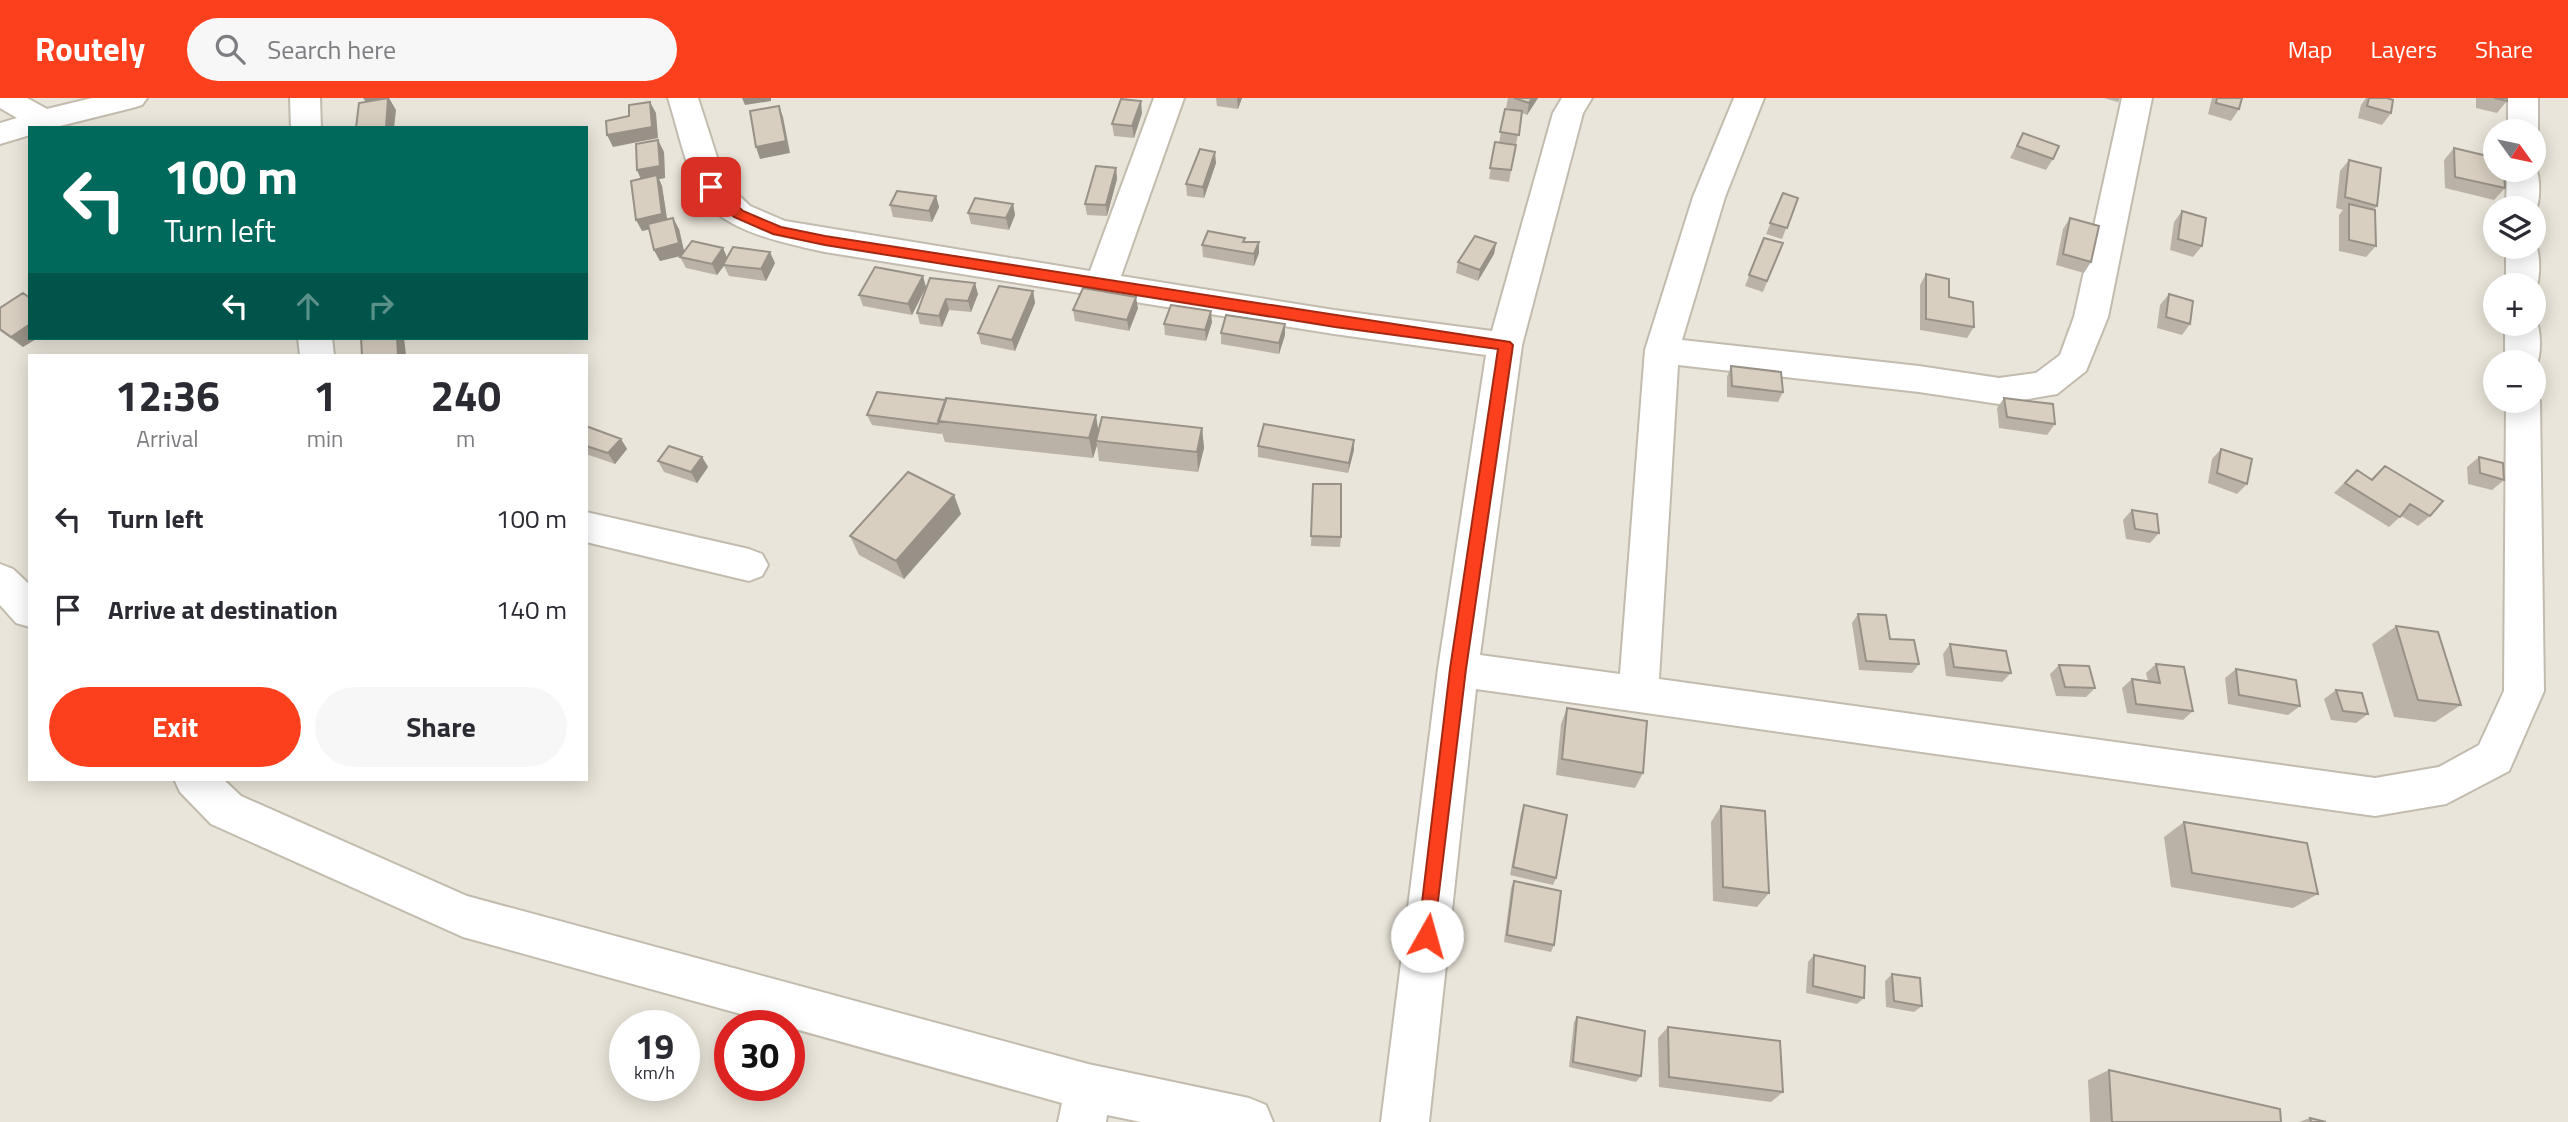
<!DOCTYPE html>
<meta charset="utf-8">
<style>
:root{--surface:#fff;--page:#f7f7f7;--text:#2b2b33;--muted:#7c7c81;--accent:#fc3f1d}
body{margin:0;font-family:"Titillium Web",sans-serif;background:var(--page);color:var(--text);height:100vh;display:flex;flex-direction:column;font-size:26px;white-space:nowrap}
*{box-sizing:border-box;margin:0}
p{font-size:23px;color:var(--muted)}
.icon{flex:none;width:38px;height:38px;fill:none;stroke:currentColor;stroke-width:2;stroke-linecap:round;stroke-linejoin:round}
.map{position:relative;flex:1;overflow:hidden}
.sheet{position:absolute;left:28px;top:256px;width:560px;height:427px;display:flex;flex-direction:column;background:var(--surface);border-radius:0px;box-shadow:0 4px 18px #0003}
.sheet>*{flex:none}
.banner{position:absolute;left:28px;top:28px;width:560px;height:214px;border-radius:0px;box-shadow:0 4px 18px #0003;background:#00695c;color:#fff;overflow:hidden}
.needle{width:46px;rotate:123deg}
.buttons{position:absolute;left:2483px;top:21px;display:grid;gap:14px}
.buttons a{display:grid;place-items:center;width:63px;height:63px;border-radius:50%;background:var(--surface);box-shadow:0 4px 18px #0003;font-size:35px}
.speed{position:absolute;left:609px;top:912px;display:flex;gap:14px;font-size:35px;font-weight:700;text-align:center}
.speed>*{display:grid;place-content:center;width:91px;height:91px;border-radius:50%;background:var(--surface);box-shadow:0 4px 18px #0003;line-height:1}
.speed small{font-size:18px;font-weight:400}
.speed .limit{border:10px solid #d22;background:#fff;color:#111}
.pin{position:absolute;display:grid;place-items:center;width:60px;height:60px;color:#fff;margin:-30px;border-radius:14px;box-shadow:0 4px 10px #0006}
.me{position:absolute;width:77px;margin:-38px;rotate:7deg;stroke-linejoin:round;filter:drop-shadow(0 0 5px #0008)}
.turn{display:flex;align-items:center;gap:24px;height:147px;padding:0 21px;font-size:32px}
.turn .icon{width:91px;height:91px;stroke-width:2.5}
.turn b{display:block;font-size:49px;line-height:60px}
.lanes{display:flex;align-items:center;height:66px;padding:0 21px;background:#0003;justify-content:center;gap:35px;direction:ltr}
.lanes .off{opacity:.35}
.eta{display:flex;justify-content:space-evenly;align-items:center;height:119px;text-align:center}
.eta b{font-size:42px;font-weight:700;line-height:49px}
.primary-button{display:flex;gap:14px;margin-top:auto;padding:14px 21px}
.primary-button a{flex:1;height:80px;border-radius:42px;background:var(--accent);color:#fff;font-size:28px;font-weight:700;line-height:80px;text-align:center}
.primary-button a+a{background:var(--page);color:var(--text)}
ul{padding:0;list-style:none}
li{display:flex;align-items:center;gap:21px;height:91px;padding:0 21px}
li div{flex:1}
li b{display:block;font-size:26px}
li em{font-style:normal}
header{display:flex;align-items:center;gap:42px;box-sizing:border-box;height:98px;padding:0 35px;background:var(--accent);color:#fff}
header strong{font-size:33px}
nav{display:flex;gap:38px;margin-inline-start:auto;font-size:24px}
.search{width:490px;height:63px;background:var(--page);display:flex;align-items:center;gap:18px;box-sizing:border-box;padding:0 24px;border-radius:38px;color:var(--muted);font-size:26px}
.map>svg:first-child{display:block}
.residential{fill:#eae5da;fill-rule:evenodd}
.lines{fill:none;stroke-linecap:round;stroke-linejoin:round}
.minor-casing{stroke:#c2bbae;stroke-width:4}
.minor{fill:#fff;fill-rule:evenodd}
.wall{fill:#bab2a6}
.shaded-wall{fill:#979187}
.building{fill:#d8cfc1;stroke:#979187;stroke-width:2}
.route{fill:#fc3f1d;stroke:#a42913;stroke-width:2}
</style>
<header>
<strong>Routely</strong>
<div class="search"><svg class="icon" aria-label="search" viewBox="0 0 24 24"><circle cx="10" cy="10" r="6"/><path d="M15 15l6 6"/></svg>Search here</div>
<nav><a>Map</a><a>Layers</a><a>Share</a></nav>
</header>
<div class="map">
<svg width="2568" height="1024" viewBox="0 0 2568 1024">
<rect width="100%" height="100%" fill="#f6f3ec"/>
<path class="residential" d="M0,0H2568V1024H0ZM30,30H586V240H30ZM2496,33H2534V72H2496ZM2496,110H2534V149H2496ZM2496,187H2534V226H2496ZM30,257H586V681H30ZM2496,264H2534V303H2496ZM625,928H684V987H625ZM730,928H789V987H730Z"/>
<g class="lines">
<defs>
<path id="minor" d="M0,0H27L47,11L92,0H147L142,7L132,10L52,30H30V37L0,46V25L17,20L0,10Z
M290,0H320L321,30H291Z
M668,0H698L725,84L750,108L785,123L1090,173L1154,0H1184L1121,178L1334,212L1492,233L1553,15L1562,0H1592L1583,15L1522,247L1480,557L1620,576L1645,252L1693,99L1734,0H1764L1725,99L1682,242L1919,268L1999,280L2036,275L2060,257L2074,219L2122,0H2152L2108,219L2086,273L2057,296L1999,306L1919,294L1678,267L1659,581L2375,680L2439,669L2479,647L2504,593L2506,303H2534V293L2540,303L2544,593L2509,673L2446,706L2375,718L1476,591L1429,1024H1381L1438,571L1486,257L1334,236L825,154C784,145 713,132 695,88C684,60 677,29 668,0Z
M2508,0H2538V33L2534,40V33H2508Z
M2534,66C2541,77 2541,105 2534,116V110H2506L2507,72H2534Z
M2534,142C2541,155 2541,182 2534,195V187H2506V149H2534Z
M2534,217C2542,232 2542,259 2534,273V264H2505V226H2534Z
M298,240H332L334,257H300Z
M586,414L749,451L762,456L768,467L762,478L749,483L586,444Z
M0,466L13,471L30,487V529L16,525L0,507Z
M174,681H223L241,698L467,798L1088,966L1249,1000L1266,1007L1273,1024H1141L1107,1017L1106,1024H1058L1062,1005L463,839L211,726L180,694Z"/>
</defs>
<use href="#minor" class="minor-casing"/>
<use href="#minor" class="minor"/>
</g>
<path class="wall" d="M1216,0H1242L1238,11L1217,8Z
M1508,0H1538L1527,17L1522,15L1509,84L1489,81L1495,44L1499,45L1505,11H1512L1506,10Z
M2104,0H2120L2118,4Z
M2212,0H2242L2239,11L2231,23L2208,16Z
M2366,0H2387L2391,15L2382,27L2358,20L2361,7Z
M2476,0H2507V3L2497,15L2476,10Z
M1142,15L1134,40L1114,38L1112,26Z
M2023,35L2053,61L2046,72L2010,60Z
M658,42L664,54L665,80L659,81L662,88L667,122L679,131L684,154L723,150L727,160L775,165L766,183L729,178L724,168L717,177L686,170L680,159L681,157L660,163L654,152L650,131L642,133L641,80L637,72Z
M2454,50L2505,90L2494,102L2445,90L2444,62Z
M2349,62L2377,108L2374,112L2376,148L2366,159L2339,153V117L2343,112L2336,110L2340,73Z
M1216,65L1204,100L1187,98L1186,86Z
M1116,70L1117,81L1107,118L1087,117L1085,106Z
M1783,95L1798,100L1782,141L1766,136Z
M936,98L939,109L932,124L893,119L890,107Z
M1013,106L1015,117L1009,132L971,126L968,115Z
M2182,113L2202,148L2193,159L2170,152L2174,124Z
M2070,120L2091,164L2084,175L2056,167L2063,131Z
M1764,140L1783,145L1763,194L1745,188Z
M1245,144H1259V155L1254,168L1203,159L1202,147Z
M1496,145L1494,156L1478,183L1456,175L1458,164Z
M1926,176L1949,199L1974,229L1967,240L1920,232V187Z
M930,180L978,196L971,214L949,212L942,229L920,226L917,215Z
M926,189L912,217L863,208L859,197Z
M1033,193L1035,205L1015,253L981,246L978,235Z
M2169,196L2190,226L2182,237L2157,230L2160,207Z
M0,210L23,249L0,233Z
M1138,210L1129,233L1075,223L1073,212Z
M1212,224L1206,243L1165,237L1164,226Z
M1221,235L1285,237L1279,256L1221,246Z
M1731,268L1783,294L1778,304L1727,299V279Z
M2004,300L2055,326L2047,337L1999,330L1997,310Z
M867,317L1099,333L1202,330L1204,350L1198,374L1099,363L1097,347L1093,360L945,344L942,335L941,336L872,327Z
M586,328L621,341L627,351L615,366L586,356Z
M1258,348L1354,352L1348,375L1258,359Z
M2221,351L2247,386L2237,396L2208,385L2212,361Z
M702,359L708,369L697,385L664,374L658,363Z
M2479,359L2504,382L2492,392L2468,386L2467,369Z
M2385,368L2430,418L2418,428L2401,418L2389,429L2334,395L2357,372L2371,381Z
M1313,386L1341,439L1340,449L1311,448Z
M954,397L961,416L904,481L859,457L850,438Z
M2132,412L2159,435L2150,445L2126,441L2123,422Z
M1858,516L1919,566L1912,575L1859,572L1852,525Z
M2396,528L2461,607L2435,624L2394,619L2372,546Z
M1950,546L2011,575L2002,584L1946,578L1943,556Z
M2156,566L2193,613L2183,622L2127,615L2122,590L2132,581L2148,583L2146,575Z
M2059,567L2095,590L2086,599L2056,598L2050,576Z
M2236,571L2300,608L2288,617L2228,606L2225,580Z
M2336,592L2368,616L2356,625L2331,622L2324,601Z
M1567,610L1643,675L1635,690L1556,677L1561,626Z
M1524,707L1556,780L1553,787L1510,777L1521,715Z
M1721,708L1769,795L1757,809L1713,803L1711,724Z
M2184,724L2318,796L2293,810L2171,789L2164,739Z
M1514,783L1554,847L1551,854L1504,844L1511,790Z
M1814,857L1864,900L1857,906L1806,895L1808,864Z
M1892,876L1922,908L1914,914L1886,909L1885,883Z
M1577,919L1641,978L1636,984L1569,969L1574,924Z
M1668,929L1783,994L1771,1004L1659,989L1658,940Z
M2109,972L2281,1024H2090L2088,982Z
M2310,1020L2326,1024H2299Z"/>
<path class="shaded-wall" d="M363,0H389L396,12L394,30H386Z
M742,0H771V3L745,7Z
M1237,0H1242L1238,11Z
M1532,0H1538L1527,17L1529,5Z
M1141,3L1142,15L1134,40L1132,28Z
M650,4L656,15L658,40L613,49L607,37Z
M779,8L783,19L790,55L760,61L756,49Z
M658,42L664,54L665,80L659,81L662,88L668,127L642,133L636,122L642,84L637,72Z
M1215,54L1216,65L1204,100L1203,89Z
M1116,70L1117,81L1107,118L1106,107Z
M936,98L939,109L932,124L929,113Z
M1013,106L1015,117L1009,132L1006,120Z
M673,120L679,131L685,157L660,163L654,152Z
M1259,144V155L1254,168V156Z
M1496,145L1494,156L1478,183L1480,172Z
M723,150L728,162L717,177L712,166Z
M770,154L775,165L766,183L761,171Z
M923,178L926,189L912,217L908,206Z
M975,185L978,196L971,214L968,203Z
M1033,193L1035,205L1015,253L1012,242Z
M1136,199L1138,210L1129,233L1127,222Z
M946,201L949,212L942,229L939,218Z
M1211,213L1212,224L1206,243L1205,232Z
M30,226V240H38L23,249L11,239Z
M1285,226V237L1279,256V245Z
M397,240H404L406,257H398Z
M1096,317L1099,337L1096,343L1097,347L1093,360L1089,340Z
M1202,330L1204,350L1198,374L1197,354Z
M621,341L627,351L615,366L608,355Z
M1354,342V352L1348,375L1349,365Z
M702,359L708,369L697,385L691,374Z
M954,397L961,416L904,481L896,463Z"/>
<path class="building" d="M388,0L386,30H356L359,5Z
M1514,0H1532L1529,5Z
M2217,0H2242L2239,11L2216,5Z
M2369,0H2387L2393,2L2391,15L2367,8Z
M2494,0H2507V3Z
M1121,1L1141,3L1132,28L1112,26Z
M650,4L652,29L607,37L606,23L629,18V7Z
M779,8L786,43L756,49L750,13Z
M1505,11L1522,13L1519,37L1500,34Z
M2023,35L2059,48L2053,61L2017,48Z
M658,42L660,68L637,72L636,46Z
M1495,44L1516,47L1511,72L1490,70Z
M2454,50L2496,60V72H2504L2505,90L2455,79Z
M1200,51L1215,54L1203,89L1186,86Z
M2349,62L2381,70L2377,108L2345,99Z
M1096,68L1116,70L1106,107L1085,106Z
M657,77L662,116L636,122L631,83Z
M897,93L936,98L929,113L890,107Z
M1783,95L1798,100L1787,130L1770,125Z
M975,100L1013,106L1006,120L968,115Z
M2349,106L2375,112L2376,148L2349,142Z
M2182,113L2206,120L2202,148L2178,141Z
M673,120L679,145L654,152L648,126Z
M2070,120L2099,128L2091,164L2063,156Z
M1208,133L1245,140L1243,144H1259L1254,156L1202,147Z
M1475,138L1496,145L1480,172L1458,164Z
M1764,140L1783,145L1767,183L1749,177Z
M692,143L723,150L712,166L680,159Z
M733,149L770,154L761,171L723,167Z
M875,169L923,178L908,206L859,197Z
M1926,176L1949,181V199L1973,204L1974,229L1926,221Z
M930,180L975,185L968,203L946,201L939,218L917,215Z
M999,188L1033,193L1012,242L978,235Z
M1083,190L1136,199L1127,222L1073,212Z
M23,195L30,200V226L11,239L0,231V210Z
M2169,196L2193,203L2190,226L2166,219Z
M1171,207L1211,213L1205,232L1164,226Z
M1226,217L1285,226L1279,245L1221,235Z
M361,240H397L398,257H362Z
M1731,268L1781,274L1783,294L1732,288Z
M877,294L946,302L938,326L867,317Z
M946,300L1096,317L1089,340L938,323Z
M2004,300L2053,306L2055,326L2007,319Z
M1102,319L1202,330L1197,354L1096,343Z
M1264,326L1354,342L1349,365L1258,348Z
M586,328L621,341L608,355L586,348Z
M669,348L702,359L691,374L658,363Z
M2221,351L2252,361L2247,386L2217,375Z
M2479,359L2503,365L2504,382L2480,375Z
M2385,368L2443,403L2430,418L2410,406L2400,419L2345,385L2357,372L2372,382Z
M908,374L954,397L896,463L850,438Z
M1313,386H1341V439L1311,438Z
M2132,412L2157,416L2159,435L2135,431Z
M1858,516L1886,517L1890,541L1914,542L1919,566L1866,563Z
M2396,528L2438,534L2461,607L2418,602Z
M1950,546L2006,553L2011,575L1954,569Z
M2156,566L2184,569L2193,613L2136,606L2132,581L2160,585Z
M2059,567L2089,568L2095,590L2065,589Z
M2236,571L2296,582L2300,608L2239,597Z
M2336,592L2362,595L2368,616L2343,613Z
M1567,610L1647,623L1643,675L1562,661Z
M1524,707L1567,717L1556,780L1513,769Z
M1721,708L1765,713L1769,795L1723,789Z
M2184,724L2307,745L2318,796L2192,775Z
M1514,783L1561,793L1554,847L1507,837Z
M1814,857L1865,868L1864,900L1813,888Z
M1892,876L1920,880L1922,908L1894,903Z
M1577,919L1645,933L1641,978L1573,964Z
M1668,929L1780,943L1783,994L1669,979Z
M2109,972L2280,1011L2281,1024H2112Z
M2310,1020L2326,1024H2311Z"/>
<path class="route" d="M711,84L743,113L781,129L825,138L1510,244L1513,247L1466,571L1433,844L1427,846L1420,844L1418,838L1450,571L1498,251L1335,229L825,147L773,136L734,119L706,92L705,89Z"/>
</svg>
<div class="buttons">
<a><svg class="needle" viewBox="-14 -14 28 28"><path d="M0-13l5 13h-10z" fill="#e53935"/><path d="M0 13l5-13h-10z" fill="#7c7c81"/></svg></a>
<a><svg class="icon" aria-label="layers" viewBox="0 0 24 24"><path d="M12 4l9 5-9 5-9-5zM3 14l9 5 9-5"/></svg></a>
<a>+</a>
<a>−</a>
</div>
<div class="speed"><div>19<small>km/h</small></div><div class="limit">30</div></div>
<div class="pin" style="left:711px;top:89px;background:#d93025"><svg class="icon" aria-label="arrive" viewBox="0 0 24 24"><path d="M6 21V4h12l-3 4 3 4H6"/></svg></div>
<svg class="me" style="left:1427px;top:838px" viewBox="-20 -20 40 40"><circle r="19" fill="#fff"/><path d="M0-13L10 11 0 6-10 11z" fill="#fc3f1d"/></svg>
<div class="banner">
<div class="turn"><svg class="icon" aria-label="left" viewBox="0 0 24 24"><path d="M17 20v-9H6M10 6l-5 5 5 5"/></svg><div><b>100 m</b>Turn left</div></div>
<div class="lanes"><svg class="icon" aria-label="left" viewBox="0 0 24 24"><path d="M17 20v-9H6M10 6l-5 5 5 5"/></svg><svg class="icon off" aria-label="ahead" viewBox="0 0 24 24"><path d="M12 20V5M6 11l6-6 6 6"/></svg><svg class="icon off" aria-label="right" viewBox="0 0 24 24"><path d="M7 20v-9h11M14 6l5 5-5 5"/></svg></div>
</div>
<section class="sheet">
<div class="eta">
<div><b>12:36</b><p>Arrival</p></div>
<div><b>1</b><p>min</p></div>
<div><b>240</b><p>m</p></div>
</div>
<ul>
<li><svg class="icon" aria-label="left" viewBox="0 0 24 24"><path d="M17 20v-9H6M10 6l-5 5 5 5"/></svg><div><b>Turn left</b></div><em>100 m</em></li>
<li><svg class="icon" aria-label="arrive" viewBox="0 0 24 24"><path d="M6 21V4h12l-3 4 3 4H6"/></svg><div><b>Arrive at destination</b></div><em>140 m</em></li>
</ul>
<div class="primary-button"><a>Exit</a><a>Share</a></div>
</section>
</div>
